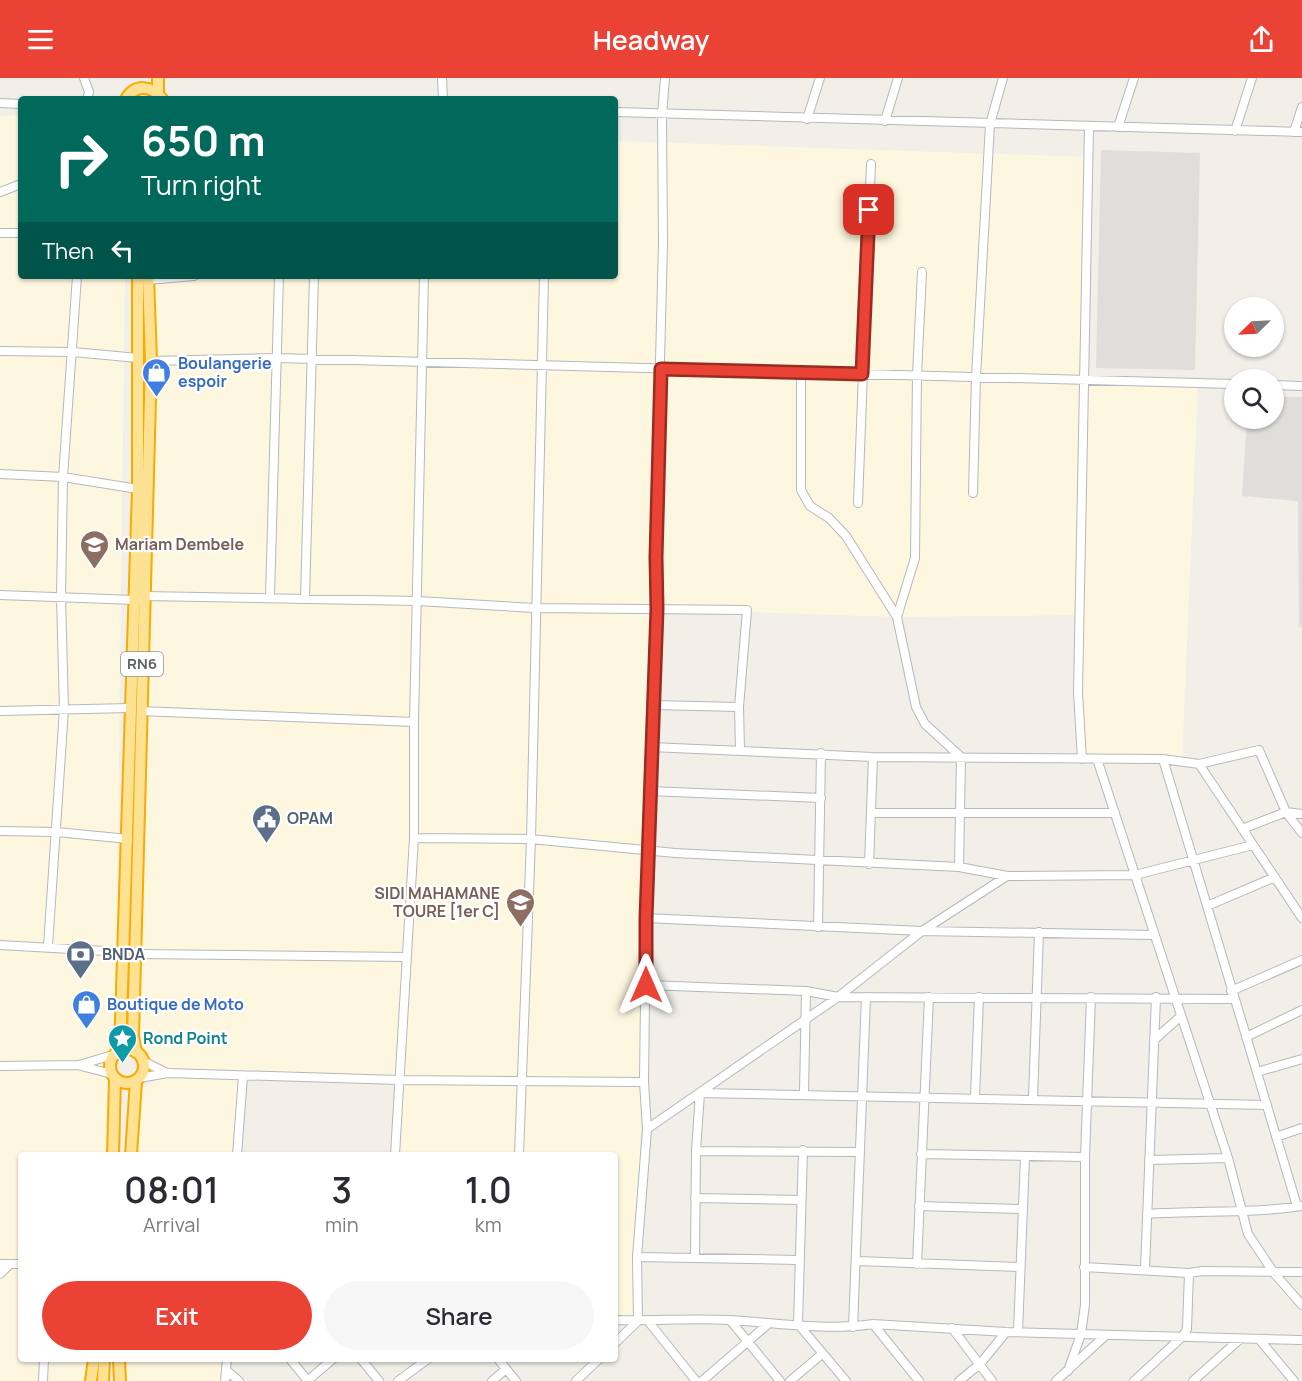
<!DOCTYPE html>
<style>
:root{--surface:#fff;--page:#f7f7f7;--text:#2b2b33;--muted:#7c7c81;--accent:#ea4335}
body{margin:0;font-family:Manrope,sans-serif;background:var(--page);color:var(--text);height:100vh;display:flex;flex-direction:column;font-size:22px;white-space:nowrap}
*{box-sizing:border-box;margin:0}
p{font-size:20px;color:var(--muted)}
.icon{flex:none;width:33px;height:33px;fill:none;stroke:currentColor;stroke-width:2;stroke-linecap:round;stroke-linejoin:round}
.map{position:relative;flex:1;overflow:hidden}
.side{position:absolute;left:18px;top:1074px;width:600px;height:210px;display:flex;flex-direction:column;background:var(--surface);border-radius:6px;box-shadow:0 2px 4px #0004}
.side>*{flex:none}
.hud{position:absolute;left:18px;top:18px;width:600px;height:183px;border-radius:6px;box-shadow:0 2px 4px #0004;background:#00695c;color:#fff;overflow:hidden}
.needle{width:39px;rotate:246deg}
.tools{position:absolute;left:1224px;top:219px;display:grid;gap:12px}
.tools a{display:grid;place-items:center;width:60px;height:60px;border-radius:50%;background:var(--surface);box-shadow:0 2px 4px #0004;font-size:30px}
.pin{position:absolute;display:grid;place-items:center;width:51px;height:51px;color:#fff;margin:-26px;border-radius:12px;box-shadow:0 3px 9px #0006}
.me{position:absolute;width:66px;margin:-33px;rotate:0deg;stroke-linejoin:round;filter:drop-shadow(0 0 4px #0008)}
.turn{display:flex;align-items:center;gap:21px;height:126px;padding:0 24px;font-size:27px}
.turn .icon{width:78px;height:78px;stroke-width:2.5}
.turn b{display:block;font-size:42px;line-height:51px}
.then{display:flex;align-items:center;height:57px;padding:0 24px;background:#0003;gap:12px;font-size:22px}
.eta{display:flex;justify-content:space-evenly;align-items:center;height:102px;text-align:center}
.eta b{font-size:36px;font-weight:600;line-height:42px}
.primary-button{display:flex;gap:12px;margin-top:auto;padding:12px 24px}
.primary-button a{flex:1;height:69px;border-radius:36px;background:var(--accent);color:#fff;font-size:24px;font-weight:600;line-height:69px;text-align:center}
.primary-button a+a{background:var(--page);color:var(--text)}
header{display:flex;justify-content:space-between;align-items:center;height:78px;padding:0 24px;background:var(--accent);color:#fff;font-size:27px;font-weight:600}
.map>svg:first-child{display:block}
.commercial{fill:#fef7e0}
.industrial{fill:#e0deda}
.lines{fill:none;stroke-linecap:round;stroke-linejoin:round}
.minor-casing{stroke:#b5b8bc;stroke-width:10}
.highway-casing{stroke:#f9ab00;stroke-width:14}
.minor{stroke:#fff;stroke-width:8}
.highway{stroke:#fde293;stroke-width:10}
.route-casing{stroke:#982c22;stroke-width:15}
.route{stroke:#ea4335;stroke-width:10}
.labels{text-anchor:middle;stroke-width:4.5;stroke-linejoin:round;paint-order:stroke}
.shield{fill:#fff;stroke:#8f9295;stroke-width:1.5}
.shield-label{font-size:15px;font-weight:bold;fill:#5f6368}
.shop-label{font-size:16px;font-weight:bold;fill:#366cbe;stroke:#fff;text-anchor:start}
.education-label{font-size:16px;font-weight:bold;fill:#785e54;stroke:#fff;text-anchor:start}
.service-label{font-size:16px;font-weight:bold;fill:#4e5e75;stroke:#fff;text-anchor:start}
.culture-label{font-size:16px;font-weight:bold;fill:#0d838f;stroke:#fff;text-anchor:start}
</style>
<header><svg class="icon" aria-label="menu" viewBox="0 0 24 24"><path d="M4 6h16M4 12h16M4 18h16"/></svg>Headway<svg class="icon" aria-label="share" viewBox="0 0 24 24"><path d="M12 15V3M7 8l5-5 5 5M5 13v7h14v-7"/></svg></header>
<div class="map">
<svg width="1302" height="1303" viewBox="0 0 1302 1303">
<rect width="100%" height="100%" fill="#f1efe8"/>
<path class="commercial" d="M21,37V198H125L115,1000L110,1077H21V1281H96L92,1303H0V38Z
M615,63L1088,79L1084,302L1198,305L1182,682L1082,681L1079,537L897,539L657,531L635,1238H615V1077H395L400,1003L243,998L237,1077H129L131,1018L166,996L132,962L149,198H615Z
M125,1281H227L225,1303H125Z"/>
<path class="industrial" d="M1101,72L1200,75L1195,292L1096,290Z
M1274,319H1302V549H1299L1298,423L1242,418L1247,341L1274,340Z"/>
<g class="lines">
<defs>
<path id="minor" d="M84,0L89,14L87,21
M442,0L443,21
M0,25L21,26
M615,34L1302,54
M807,41L820,0
M885,43L898,0
M1118,49L1134,0
M1235,53L1252,0
M1294,54L1302,29
M0,114L21,106
M0,155H21
M148,202L194,198
M0,273L73,274L138,280
M151,283L277,280L1234,306
M801,294V412L810,428L829,440L846,458L897,539L916,629L925,646L961,679L959,789
M1274,307L1302,308
M0,396L63,399L138,411
M973,415L976,299L990,46L1003,0
M858,425L871,86
M0,517L135,522L144,518L418,523L535,530L747,532L739,629L740,672
M270,519L279,198
M305,520L314,198
M897,539L915,480L917,297L922,194
M653,627L739,629
M0,633L130,630
M141,633L414,644
M651,669L873,679L1163,681L1199,686L1259,672L1286,734L1302,755
M1082,681L1078,614L1089,49
M1097,681L1228,1080L1248,1156L1274,1195L1302,1227
M1163,681L1297,1128
M1199,686L1302,840
M649,713L821,720
M871,735H1115
M1242,751L1286,734L1302,736
M0,753L57,754L128,761
M414,760L531,761L675,775L959,789L1007,798L1135,797L1253,767
M869,786L873,679
M1207,828L1275,799
M646,840L922,853L1155,857
M818,849L821,675
M0,867L123,874
M48,868L64,631L61,519L63,399L77,198
M135,876L406,879
M647,907L806,913L838,919L1233,921
M1231,913L1302,882
M1246,959L1302,932
M1154,962L1181,938
M143,983L167,995
M0,988L79,987L116,976
M81,988L112,996
M1257,994L1302,981
M139,1000L168,995L400,1002L644,1004
M804,1015L806,913
M975,1019L979,919
M1033,1020L1039,854
M647,1051L838,919L922,853L1007,798
M1276,1059L1302,1050
M803,1072L798,1246L846,1303
M696,1073L860,1074
M921,1076L1085,1079
M237,1077L243,998
M395,1077L414,760V644L424,198
M519,1077L531,761L544,198
M1149,1082L1228,1080
M695,1120L801,1122
M919,1128L1022,1131
M1147,1136C1199,1132 1250,1136 1301,1128
M637,1179L798,1182
M695,1180L696,1073L700,1015L1267,1027
M857,1183L1020,1189
M0,1186H21
M917,1186L929,919
M1084,1189L1189,1195L1202,1193L1302,1194
M1145,1191L1156,919
M0,1196L10,1186
M615,1242C653,1243 692,1240 730,1242C777,1245 826,1253 873,1246L1006,1254L1302,1262
M730,1242L780,1303
M648,1243L696,1303
M873,1246L919,1303
M853,1249L866,919
M952,1250L992,1303
M1018,1254L1025,1079
M1259,1261L1294,1303
M615,1265L638,1243L637,1179L647,1051L644,1004L646,840L657,531L655,479L663,165L662,37L665,0
M290,1281L308,1303
M361,1281L379,1303
M498,1281L516,1303
M226,1292L239,1303
M1068,1293L1081,1256L1085,1227V1079L1091,919
M43,1303L44,1281
M225,1303L227,1281
M307,1303L333,1281
M398,1303L428,1281
M492,1303L506,1291
M576,1303L599,1281
M702,1303L767,1247
M790,1303L822,1276
M959,1303L980,1286L1006,1254
M1056,1303L1106,1257
M1134,1303L1182,1259L1187,1251L1189,1195
M1193,1303L1240,1261"/>
<path id="highway" d="M158,0V16
M126,21C135,6 152,7 162,21
M110 988a17 17 0 1 1 34 0a17 17 0 1 1-34 0Z
M120,973L138,411V198
M136,974L133,958L151,283L148,198
M113,1077L115,1000
M131,1077L136,1003
M119,1281L120,1303
M91,1303L94,1281
M103,1303L104,1281"/>
</defs>
<use href="#minor" class="minor-casing"/>
<use href="#highway" class="highway-casing"/>
<use href="#minor" class="minor"/>
<use href="#highway" class="highway"/>
</g>
<g class="lines">
<defs>
<path id="route" d="M646,907V840L657,531L656,479L661,291L862,296L869,132"/>
</defs>
<use href="#route" class="route-casing"/>
<use href="#route" class="route"/>
</g>
<defs>
<symbol id="shop-pin" viewBox="-11 -11 22 30"><path d="M0 17L-7.5 6A9.5 9.5 0 1 1 7.5 6Z" fill="#3f7fe0" stroke="#fff"/><path d="M-5-2.5h2.3a2.7 3.5 0 0 1 5.4 0H5L5.5 6h-11ZM-1.5-2.5h3a1.5 2.3 0 0 0-3 0Z" fill="#fff"/></symbol>
<symbol id="school-pin" viewBox="-11 -11 22 30"><path d="M0 17L-7.5 6A9.5 9.5 0 1 1 7.5 6Z" fill="#8d6e63" stroke="#fff"/><path d="M0-5L7-2L0 1L-7-2ZM-4 1L0 2.5L4 1V4Q0 6-4 4Z" fill="#fff"/></symbol>
<symbol id="civic-pin" viewBox="-11 -11 22 30"><path d="M0 17L-7.5 6A9.5 9.5 0 1 1 7.5 6Z" fill="#5c6f8a" stroke="#fff"/><path d="M-.6-6.5H3V-4.5H.6V-3L4-1V1h2V6H-6V1h2V-1L-.6-3ZM-1.2 2.5V6h2.4V2.5Z" fill="#fff"/></symbol>
<symbol id="bank-pin" viewBox="-11 -11 22 30"><path d="M0 17L-7.5 6A9.5 9.5 0 1 1 7.5 6Z" fill="#5c6f8a" stroke="#fff"/><path d="M-6-4H6V4H-6ZM0-2.3a2.3 2.3 0 1 0 0 4.6a2.3 2.3 0 1 0 0-4.6Z" fill="#fff"/></symbol>
<symbol id="sight-pin" viewBox="-11 -11 22 30"><path d="M0 17L-7.5 6A9.5 9.5 0 1 1 7.5 6Z" fill="#0f9aa8" stroke="#fff"/><path d="M0-6L1.8-2.2L6-1.7L2.9 1.2L3.7 5.4L0 3.3L-3.7 5.4L-2.9 1.2L-6-1.7L-1.8-2.2Z" fill="#fff"/></symbol>
</defs>
<g fill-rule="evenodd">
<use href="#shop-pin" x="140" y="278" width="33" height="45"/>
<use href="#school-pin" x="78" y="450" width="33" height="45"/>
<use href="#civic-pin" x="250" y="724" width="33" height="45"/>
<use href="#school-pin" x="504" y="808" width="33" height="45"/>
<use href="#bank-pin" x="64" y="860" width="33" height="45"/>
<use href="#shop-pin" x="70" y="910" width="33" height="45"/>
<use href="#sight-pin" x="106" y="944" width="33" height="45"/>
</g>
<g class="labels">
<rect class="shield" x="121" y="574" width="42" height="24" rx="4.5"/>
<g class="shield-label">
<text x="142" y="591">RN6</text>
</g>
<g class="shop-label">
<text x="178" y="291">Boulangerie<tspan x="178" dy="18">espoir</tspan></text>
<text x="107" y="932">Boutique de Moto</text>
</g>
<g class="education-label">
<text x="115" y="472">Mariam Dembele</text>
<text x="500" y="821" text-anchor="end">SIDI MAHAMANE<tspan x="500" dy="18">TOURE [1er C]</tspan></text>
</g>
<g class="service-label">
<text x="287" y="746">OPAM</text>
<text x="102" y="882">BNDA</text>
</g>
<g class="culture-label">
<text x="143" y="966">Rond Point</text>
</g>
</g>
</svg>
<div class="tools">
<a><svg class="needle" viewBox="-14 -14 28 28"><path d="M0-13l5 13h-10z" fill="#e53935"/><path d="M0 13l5-13h-10z" fill="#7c7c81"/></svg></a>
<a><svg class="icon" aria-label="search" viewBox="0 0 24 24"><circle cx="10" cy="10" r="6"/><path d="M15 15l6 6"/></svg></a>
</div>
<div class="pin" style="left:869px;top:132px;background:#d93025"><svg class="icon" aria-label="arrive" viewBox="0 0 24 24"><path d="M6 21V4h12l-3 4 3 4H6"/></svg></div>
<svg class="me" style="left:646px;top:907px" viewBox="-20 -20 40 40"><path d="M0-17L14 15 0 8-14 15z" fill="#ea4335" stroke="#fff" stroke-width="4"/></svg>
<div class="hud">
<div class="turn"><svg class="icon" aria-label="right" viewBox="0 0 24 24"><path d="M7 20v-9h11M14 6l5 5-5 5"/></svg><div><b>650 m</b>Turn right</div></div>
<div class="then">Then<svg class="icon" aria-label="left" viewBox="0 0 24 24"><path d="M17 20v-9H6M10 6l-5 5 5 5"/></svg></div>
</div>
<section class="side">
<div class="eta">
<div><b>08:01</b><p>Arrival</p></div>
<div><b>3</b><p>min</p></div>
<div><b>1.0</b><p>km</p></div>
</div>
<div class="primary-button"><a>Exit</a><a>Share</a></div>
</section>
</div>
